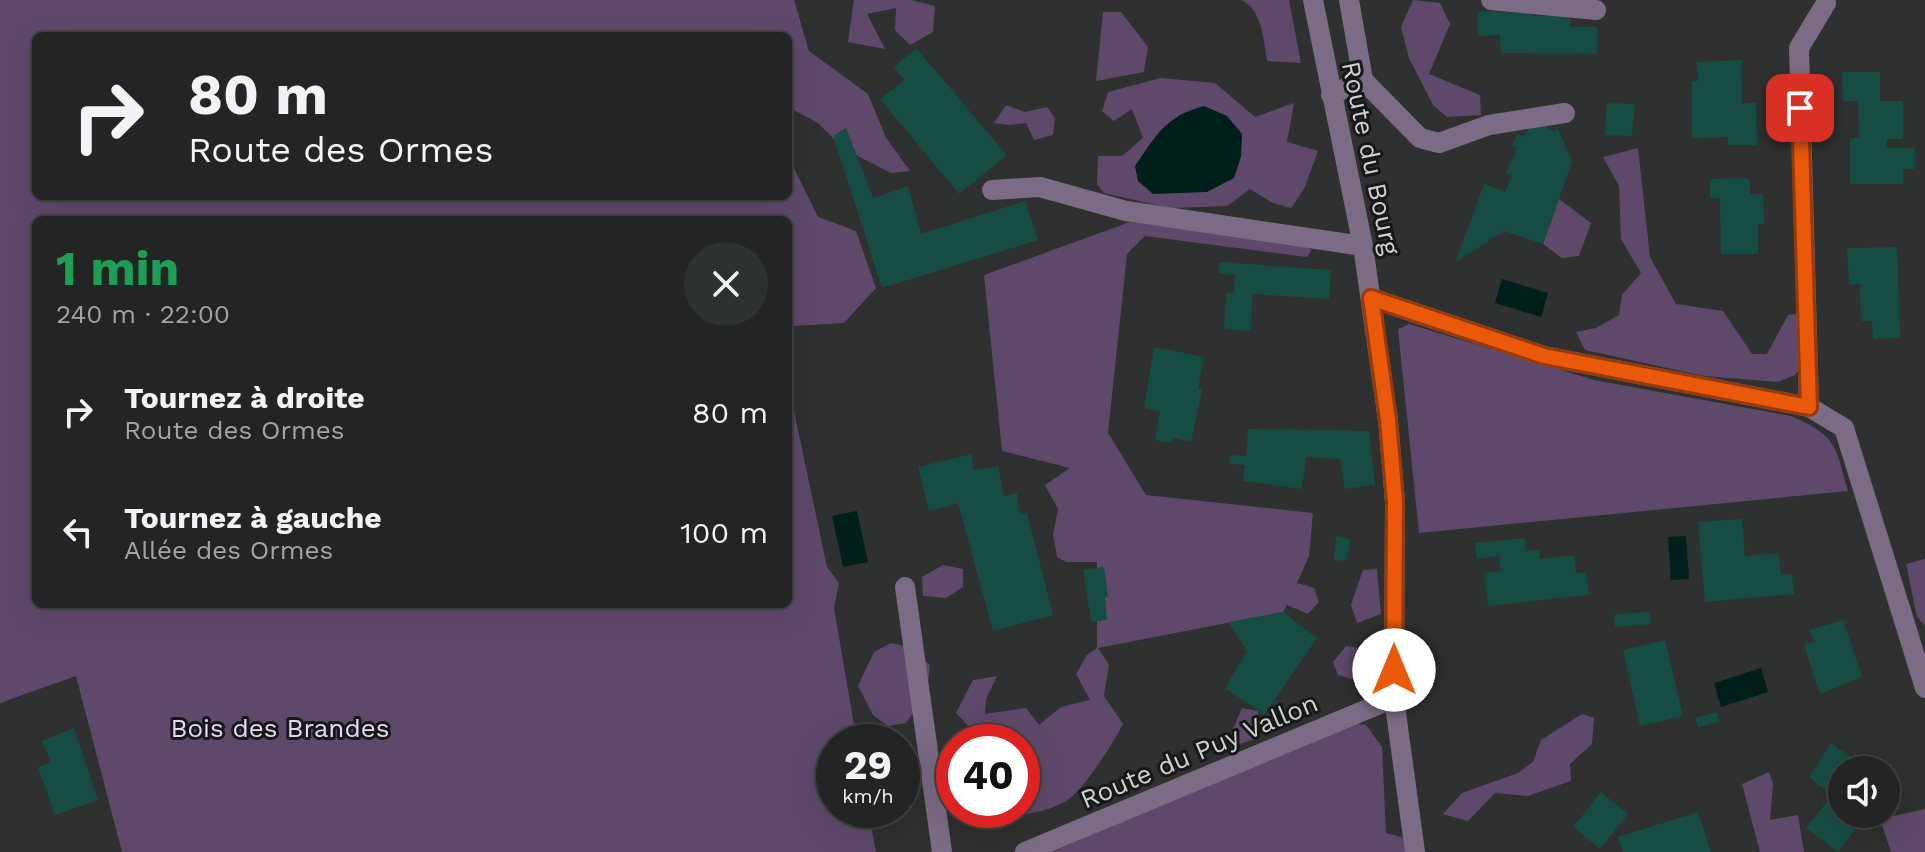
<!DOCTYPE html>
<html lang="fr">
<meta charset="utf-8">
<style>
:root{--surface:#222524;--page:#2e3131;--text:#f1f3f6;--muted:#a2a5a6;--line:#3f4241}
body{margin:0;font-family:"Work Sans",sans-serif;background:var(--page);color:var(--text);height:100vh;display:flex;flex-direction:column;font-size:30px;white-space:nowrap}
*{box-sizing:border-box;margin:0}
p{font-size:26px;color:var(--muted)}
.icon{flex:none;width:44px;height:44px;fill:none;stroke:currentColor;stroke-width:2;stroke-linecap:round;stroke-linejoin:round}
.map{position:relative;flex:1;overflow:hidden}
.sheet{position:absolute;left:32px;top:216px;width:760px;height:392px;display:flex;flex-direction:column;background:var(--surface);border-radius:12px;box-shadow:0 8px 32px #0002,0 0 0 2px var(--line)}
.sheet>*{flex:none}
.top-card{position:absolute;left:32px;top:32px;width:760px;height:168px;border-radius:12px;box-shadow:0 8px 32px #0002,0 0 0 2px var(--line);background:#222524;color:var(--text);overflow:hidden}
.buttons{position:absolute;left:1828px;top:756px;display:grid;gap:16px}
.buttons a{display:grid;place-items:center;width:72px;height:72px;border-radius:50%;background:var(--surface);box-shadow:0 8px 32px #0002,0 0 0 2px var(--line);font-size:40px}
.speed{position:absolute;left:816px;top:724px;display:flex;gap:16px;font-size:40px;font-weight:700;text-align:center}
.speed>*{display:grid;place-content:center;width:104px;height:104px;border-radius:50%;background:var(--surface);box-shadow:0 8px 32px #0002,0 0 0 2px var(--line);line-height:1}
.speed small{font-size:20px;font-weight:400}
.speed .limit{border:12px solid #d22;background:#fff;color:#111}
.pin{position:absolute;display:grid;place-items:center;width:68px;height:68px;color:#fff;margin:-34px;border-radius:16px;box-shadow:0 4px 12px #0006}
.me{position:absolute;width:88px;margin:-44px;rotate:0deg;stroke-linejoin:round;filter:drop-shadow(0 0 6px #0008)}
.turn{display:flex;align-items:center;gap:28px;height:168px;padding:0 24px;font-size:36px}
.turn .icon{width:104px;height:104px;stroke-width:2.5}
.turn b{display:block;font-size:56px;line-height:68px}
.round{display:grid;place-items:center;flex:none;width:84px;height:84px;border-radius:42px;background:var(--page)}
.overview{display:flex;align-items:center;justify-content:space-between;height:136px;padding:0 24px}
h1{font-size:48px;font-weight:700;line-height:60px;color:#1e9e55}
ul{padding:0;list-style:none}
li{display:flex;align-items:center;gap:24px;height:120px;padding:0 24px}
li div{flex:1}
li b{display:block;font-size:30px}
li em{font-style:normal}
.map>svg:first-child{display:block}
.green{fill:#5f496b;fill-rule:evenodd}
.water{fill:#001f1a}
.building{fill:#174c43}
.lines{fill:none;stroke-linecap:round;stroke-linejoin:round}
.minor{stroke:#7b6b84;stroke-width:20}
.route-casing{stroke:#983908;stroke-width:20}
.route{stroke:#ea580c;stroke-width:14}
.labels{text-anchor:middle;stroke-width:6;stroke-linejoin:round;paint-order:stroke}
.street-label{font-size:26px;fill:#d0d2d1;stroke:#171918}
.park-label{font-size:26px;fill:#ead5f7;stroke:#171918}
</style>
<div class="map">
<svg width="1925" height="852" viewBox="0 0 1925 852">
<rect width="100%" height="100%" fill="#2e3130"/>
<path class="green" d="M0,0H794L809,51L868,94L886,138L910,171L891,173L844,149L818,123L788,107V36H36V196H788V156L818,217L856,231L876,288L844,323L794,326V411L827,567L839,583L834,608L857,742H834V810H868L876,852H122L76,676L0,703ZM36,220H788V604H36Z
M854,0H911L935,6L933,32L910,45L895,30L896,8L867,14L885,49L848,42Z
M1241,0H1289L1301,63L1267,61C1264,41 1262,9 1241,0Z
M1413,0L1440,3L1450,24L1429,74L1480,95L1481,115L1447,117L1433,105L1409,58L1401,27Z
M1103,12H1121L1148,47L1144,72L1096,81Z
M1161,78L1215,83L1255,117L1294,103L1287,142L1318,151L1304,189L1291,208L1273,203L1250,189L1227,206L1170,208L1104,193L1097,184L1098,156H1122L1143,138L1132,109L1114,121L1102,111L1108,92Z
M1006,105L1025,112L1047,107L1055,118L1053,135L1034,140L1026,123L1009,125L994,123Z
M1638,148L1650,257L1676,304L1723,311L1752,354H1767L1788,315L1814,312L1815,350L1795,375L1778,382L1704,376L1585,350L1576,332L1596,328L1619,315L1622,295L1641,273L1621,239L1619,186L1603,157Z
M1559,199L1591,223L1579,256L1562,258L1543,244Z
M1130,222L1306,244L1311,251L1307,257L1145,236L1127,254L1108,433L1146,495L1313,513L1309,556L1297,583L1314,588L1319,602L1308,614L1287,605L1283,612L1098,648L1109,665L1104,696L1123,724C1113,743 1084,790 1066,801C1048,812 1025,815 1004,816L1000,810H1022V742H966L968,726L956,713L973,680L997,676L986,699L985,714L1026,708L1039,725L1061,707L1090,700L1076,674L1087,655L1097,648V562H1066L1057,557L1053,535L1058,509L1045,485L1070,468L1002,451L984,275Z
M1409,324L1594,380L1791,416C1838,437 1835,445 1848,491L1419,533L1398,329Z
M1925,559V625L1917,617L1906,564Z
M943,565L963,569V587L946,598L923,596L922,577Z
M1377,569L1381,614L1357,623L1351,605L1363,570Z
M891,643L904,646L930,665L927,693L906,723L888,726L873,715L858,686L874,652Z
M1346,646L1361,648L1371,665L1369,672L1355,680L1338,675L1333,662Z
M1242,708L1258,711L1259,725L1252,740L1236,745L1230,736Z
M1582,714L1594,718L1592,744L1570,764L1571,781L1528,796L1495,793L1468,821L1443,814L1462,793L1518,773L1533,762L1541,740Z
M1352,723L1366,725L1382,747L1386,833L1402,837L1407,852H1052Z
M1769,772L1773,784L1770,820L1798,815L1804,852H1760L1742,784Z
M1925,809V852H1891L1880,819Z"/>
<path class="water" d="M1204,106L1227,116L1242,134L1241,157L1234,178L1207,192L1153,194L1138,181L1135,166C1157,134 1166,116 1204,106Z
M1502,279L1548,293L1541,317L1495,303Z
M857,511L868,562L843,567L832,516Z
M1686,536L1689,579L1671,580L1668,537Z
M1761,668L1768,692L1721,707L1714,683Z"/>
<path class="building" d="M1478,11L1531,13V16H1570V27H1597V54L1501,53L1500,35L1477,36Z
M916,48L1007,155L959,194L880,99L904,80L894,67Z
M1741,60L1742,103H1756L1757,145H1728V137L1692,138V81H1698L1697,62Z
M1842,72H1880V101H1903V139H1887L1886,148H1915V169H1903V184H1850V138H1859L1858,101H1843Z
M1607,103L1635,104L1632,136L1605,135Z
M1551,117L1546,128L1554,132L1557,126L1572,162L1543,244L1504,231L1455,263L1484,184L1505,192L1512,175L1506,173L1517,148L1512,146L1517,134L1524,137L1529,126Z
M846,128L873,198L908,186L921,234L1025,201L1038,240L882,288L833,136Z
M1750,178V194H1763L1764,224L1758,225V254H1721L1720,198H1710V179Z
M1897,247L1900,338L1873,339L1872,321H1861L1860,284L1849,285L1847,248Z
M1219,262L1331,270L1329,299L1252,294L1251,331L1224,329L1226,293H1234L1235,274H1219Z
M1154,347L1204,357L1198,389L1202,390L1191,442L1173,438L1172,443L1155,440L1160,411L1144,408Z
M1248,429L1369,431L1375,485L1345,489L1340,459L1306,457L1302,489L1243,481L1245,465L1229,464L1230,455L1246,456Z
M971,454L973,470L998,466L1004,496L1017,493L1020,514L1027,513L1053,615L993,631L958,503L929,511L918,467Z
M1742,519L1745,556L1778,553L1781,575L1792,574L1794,594L1705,602L1698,522Z
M1336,536L1351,539L1346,561L1334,560Z
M1525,538L1526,551L1539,550L1540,559L1574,555L1576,573L1586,572L1589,595L1488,606L1484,573L1501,571L1499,556L1477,559L1475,543Z
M1104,567L1108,597H1105L1107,620L1091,622L1083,570Z
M1650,611L1651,624L1615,627L1614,615Z
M1283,612L1317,638L1264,715L1225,688L1247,651L1228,622Z
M1843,620L1862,677L1820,694L1804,645L1814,641L1809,630Z
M1665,640L1683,716L1640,726L1623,650Z
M1276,701L1286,707L1278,721L1267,715Z
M1717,712L1720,721L1698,728L1695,718Z
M74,728L98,800L55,815L38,767L51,762L42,741Z
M1831,743L1869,770H1842V814H1867L1838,852L1806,828L1832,795L1809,777Z
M1601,792L1628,814L1600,849L1573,827Z
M1698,812L1711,852H1623L1618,837Z"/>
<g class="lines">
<path class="minor" d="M1313,0L1363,246L1388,420L1395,502L1394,698L1415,852
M1491,0L1596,10
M1363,80L1420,138L1439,143L1489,125L1565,113
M1331,95L1363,80L1349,0
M992,190L1040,187L1126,211L1363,246
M1371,298L1544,356L1809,407L1844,428L1925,688
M1809,407L1799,48L1826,3
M905,587L942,852
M1025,852L1394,698"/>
</g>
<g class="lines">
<defs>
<path id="route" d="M1394,670L1395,502L1388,420L1371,298L1544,356L1809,407L1800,108"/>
</defs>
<use href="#route" class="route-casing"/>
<use href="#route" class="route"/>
</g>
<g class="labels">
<g class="street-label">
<text transform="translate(1371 158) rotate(78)" y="9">Route du Bourg</text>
<text transform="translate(1199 751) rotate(-23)" y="9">Route du Puy Vallon</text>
</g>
<g class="park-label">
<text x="280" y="737">Bois des Brandes</text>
</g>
</g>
</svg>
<div class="buttons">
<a><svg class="icon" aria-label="sound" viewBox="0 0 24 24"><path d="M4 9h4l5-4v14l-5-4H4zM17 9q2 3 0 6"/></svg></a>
</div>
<div class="speed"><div>29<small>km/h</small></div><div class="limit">40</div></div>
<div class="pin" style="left:1800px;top:108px;background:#d93025"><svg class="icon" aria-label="arrive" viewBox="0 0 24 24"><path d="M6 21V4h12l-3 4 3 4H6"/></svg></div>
<svg class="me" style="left:1394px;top:670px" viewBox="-20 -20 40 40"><circle r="19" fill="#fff"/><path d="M0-13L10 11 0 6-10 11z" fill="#ea580c"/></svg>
<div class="top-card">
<div class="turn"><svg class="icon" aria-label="right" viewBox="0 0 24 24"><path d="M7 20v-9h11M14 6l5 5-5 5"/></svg><div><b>80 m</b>Route des Ormes</div></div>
</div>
<section class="sheet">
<div class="overview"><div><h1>1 min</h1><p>240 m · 22:00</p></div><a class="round"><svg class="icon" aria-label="close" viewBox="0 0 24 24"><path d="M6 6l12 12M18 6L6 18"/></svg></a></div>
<ul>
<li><svg class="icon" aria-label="right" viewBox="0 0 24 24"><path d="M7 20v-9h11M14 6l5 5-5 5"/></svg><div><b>Tournez à droite</b><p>Route des Ormes</p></div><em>80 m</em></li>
<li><svg class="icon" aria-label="left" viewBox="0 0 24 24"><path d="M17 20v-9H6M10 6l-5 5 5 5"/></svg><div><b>Tournez à gauche</b><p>Allée des Ormes</p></div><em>100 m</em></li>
</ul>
</section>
</div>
